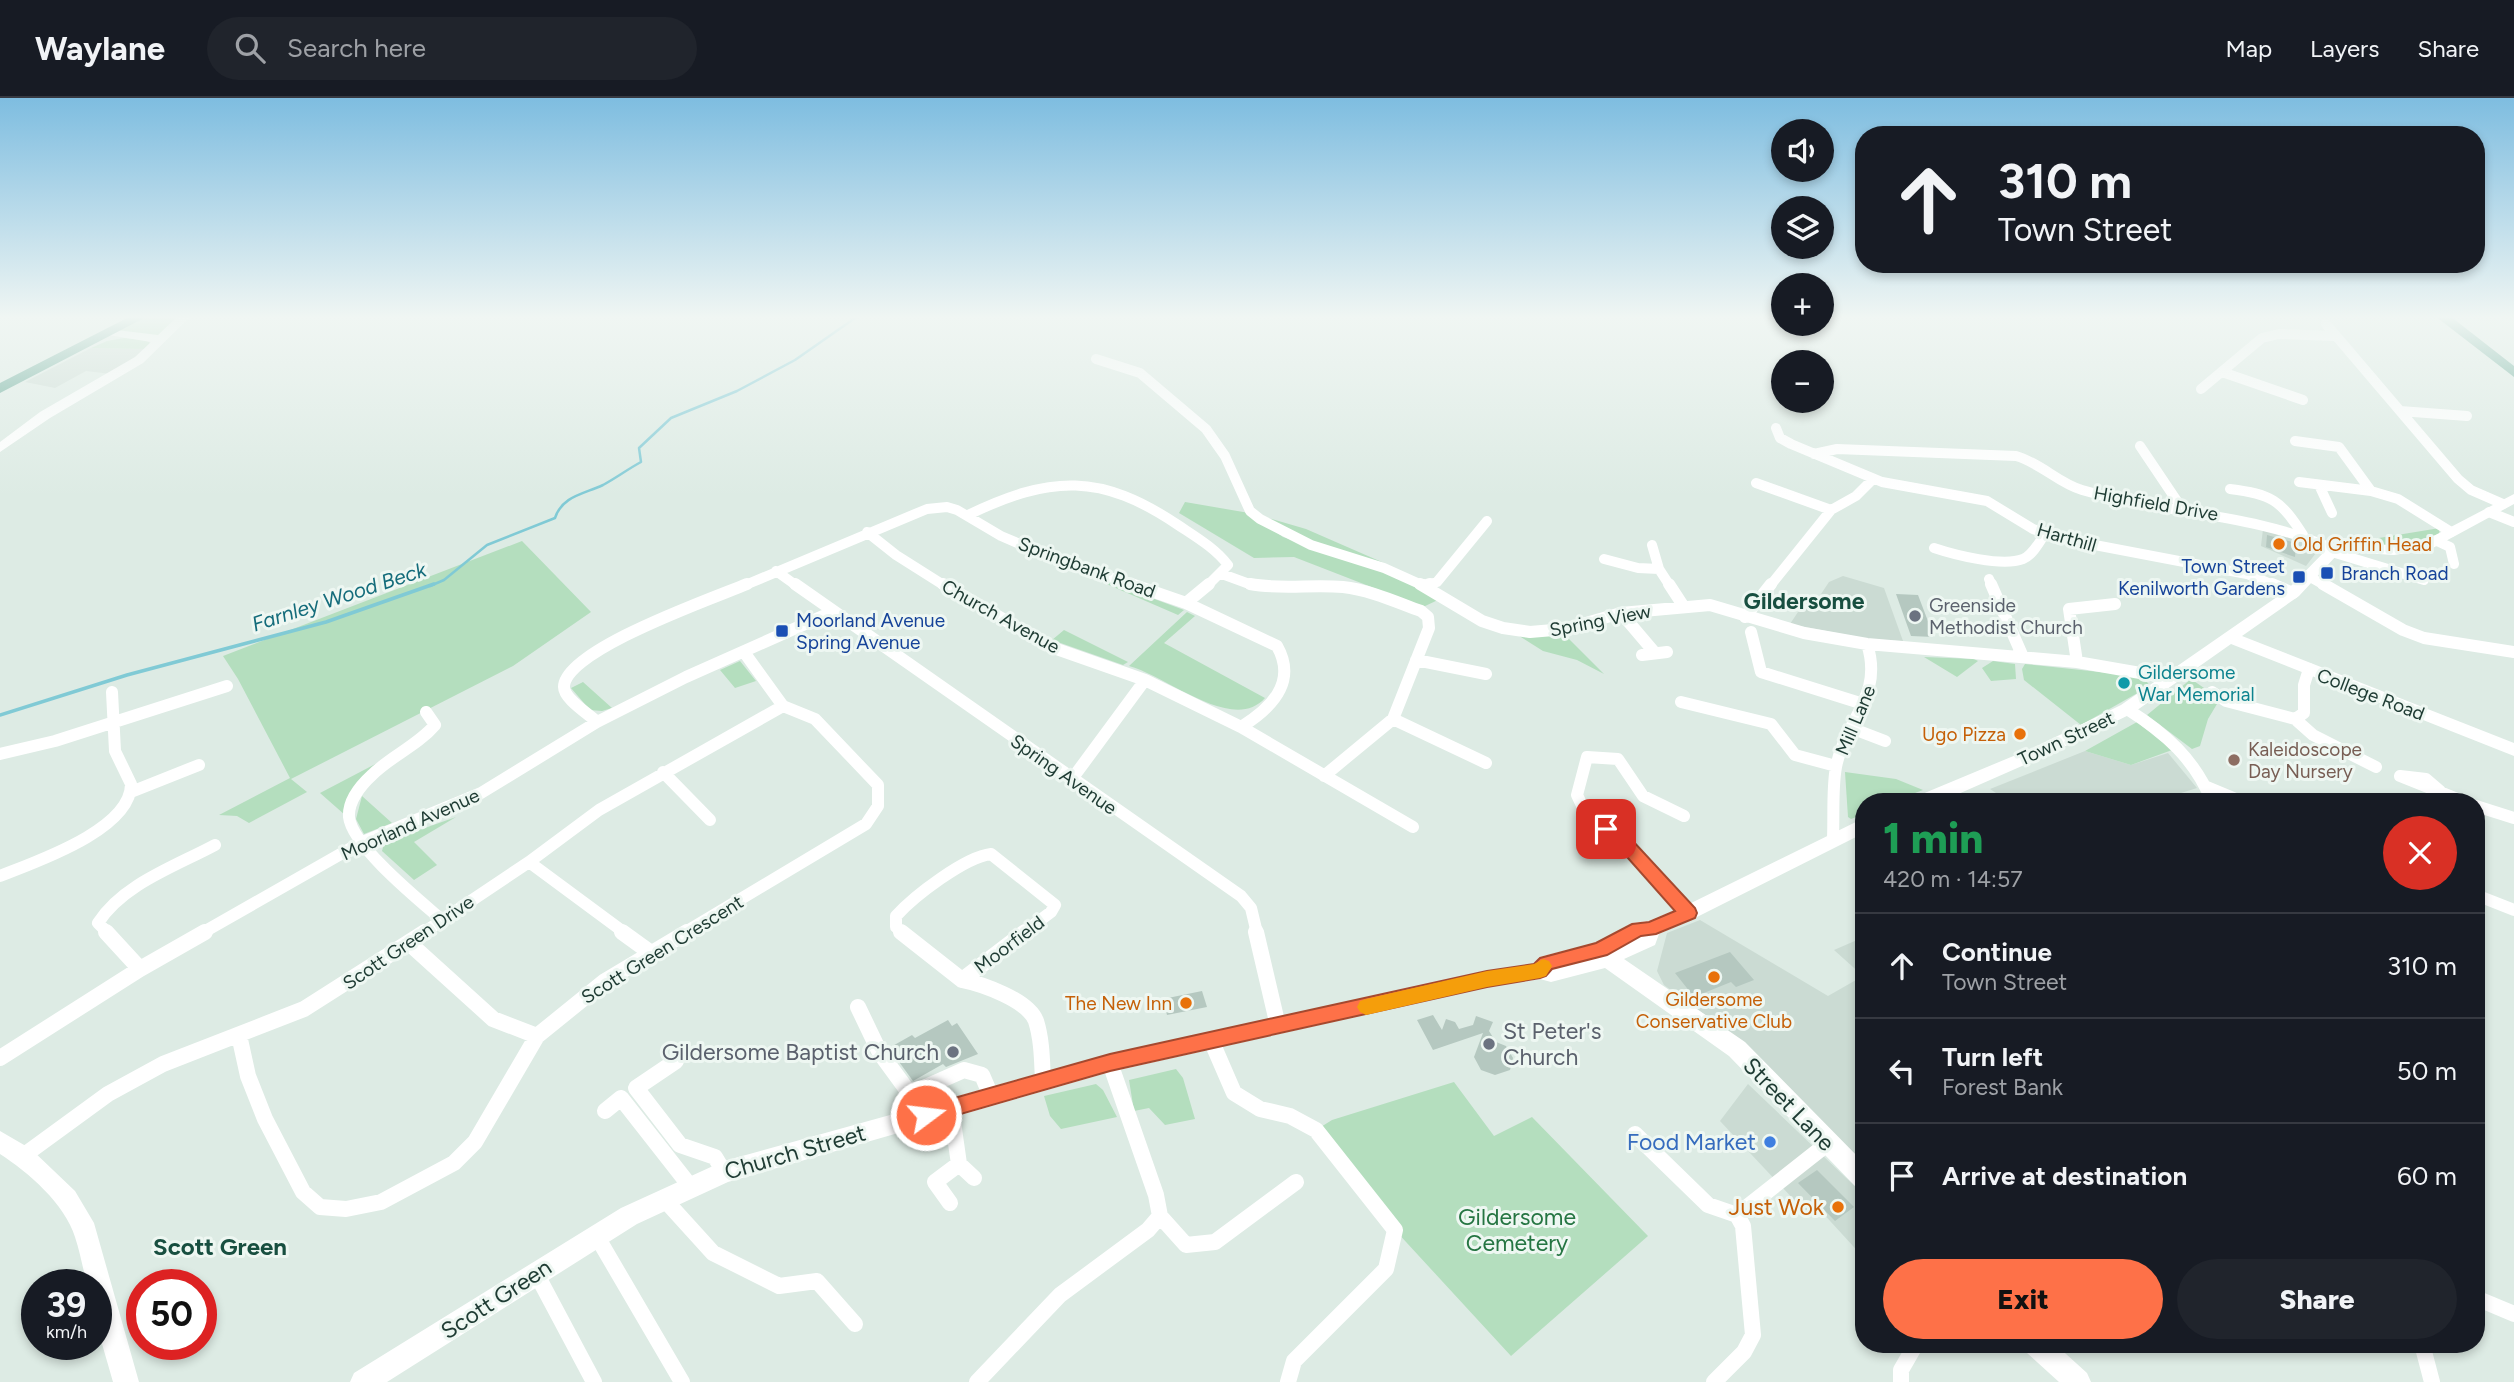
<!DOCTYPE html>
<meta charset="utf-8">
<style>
:root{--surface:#171b24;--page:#20242c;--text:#f1f3f6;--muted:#9ea1a6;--line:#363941;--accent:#fe7148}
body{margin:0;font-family:Figtree,sans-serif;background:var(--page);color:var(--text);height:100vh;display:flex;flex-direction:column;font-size:26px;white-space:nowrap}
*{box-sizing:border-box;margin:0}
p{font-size:23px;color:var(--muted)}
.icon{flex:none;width:38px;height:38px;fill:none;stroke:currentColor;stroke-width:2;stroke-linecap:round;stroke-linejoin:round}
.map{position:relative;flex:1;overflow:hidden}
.panel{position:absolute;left:1855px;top:695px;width:630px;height:560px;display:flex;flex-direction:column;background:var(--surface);border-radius:28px;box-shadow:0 4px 10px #0003}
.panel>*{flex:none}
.top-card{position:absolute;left:1855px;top:28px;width:630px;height:147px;border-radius:28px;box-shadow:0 4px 10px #0003;background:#171b24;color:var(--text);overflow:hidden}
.fabs{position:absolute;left:1771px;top:21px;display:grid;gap:14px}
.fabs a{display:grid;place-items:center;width:63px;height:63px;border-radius:50%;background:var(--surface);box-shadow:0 4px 10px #0003;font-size:35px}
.speed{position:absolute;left:21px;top:1171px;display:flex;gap:14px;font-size:35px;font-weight:700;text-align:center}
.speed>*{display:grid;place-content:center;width:91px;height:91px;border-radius:50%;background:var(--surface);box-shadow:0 4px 10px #0003;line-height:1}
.speed small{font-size:18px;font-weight:400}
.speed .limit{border:10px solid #d22;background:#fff;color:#111}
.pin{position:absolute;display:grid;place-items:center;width:60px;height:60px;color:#fff;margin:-30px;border-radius:14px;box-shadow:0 4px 10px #0006}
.me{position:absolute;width:77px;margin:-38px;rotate:75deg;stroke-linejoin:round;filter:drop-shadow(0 0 5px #0008)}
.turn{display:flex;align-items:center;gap:24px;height:147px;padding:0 28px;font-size:32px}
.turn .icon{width:91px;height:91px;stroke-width:2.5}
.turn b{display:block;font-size:49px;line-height:60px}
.round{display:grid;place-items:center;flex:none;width:74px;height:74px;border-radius:37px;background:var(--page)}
.head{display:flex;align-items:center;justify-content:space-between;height:119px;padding:0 28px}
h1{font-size:42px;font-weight:800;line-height:52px;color:#1e9e55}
.primary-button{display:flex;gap:14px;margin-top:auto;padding:14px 28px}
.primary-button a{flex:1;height:80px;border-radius:42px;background:var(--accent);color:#111;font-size:28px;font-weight:800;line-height:80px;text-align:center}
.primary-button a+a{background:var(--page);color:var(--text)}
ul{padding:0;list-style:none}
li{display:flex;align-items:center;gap:21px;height:105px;padding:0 28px;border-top:2px solid var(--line)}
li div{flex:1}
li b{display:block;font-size:26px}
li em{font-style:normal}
header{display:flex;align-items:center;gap:42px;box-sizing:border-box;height:98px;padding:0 35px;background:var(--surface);border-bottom:2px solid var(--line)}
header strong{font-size:33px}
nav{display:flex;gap:38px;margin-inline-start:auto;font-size:24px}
.search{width:490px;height:63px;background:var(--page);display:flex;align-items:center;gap:18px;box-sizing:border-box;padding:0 24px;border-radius:38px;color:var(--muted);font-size:26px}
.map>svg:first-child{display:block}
.built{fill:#cbdbd3}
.green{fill:#b4debe}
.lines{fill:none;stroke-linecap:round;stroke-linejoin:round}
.stream-far1{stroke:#80cad5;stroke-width:2.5}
.stream{stroke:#80cad5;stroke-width:3.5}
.building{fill:#b5c8c0}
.street-far2{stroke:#fff;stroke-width:10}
.street-far1{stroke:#fff;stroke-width:12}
.street{stroke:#fff;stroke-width:16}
.secondary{fill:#fff;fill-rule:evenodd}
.primary{fill:#5ea491;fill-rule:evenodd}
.route{fill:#fe7148;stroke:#a5492f;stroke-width:2}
.slow{fill:#f59e0b}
.food-dot{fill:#e8710a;stroke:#eef7f2;stroke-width:2.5}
.transit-dot{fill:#1a4fb4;stroke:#eef7f2;stroke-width:2.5}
.worship-dot{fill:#6b7280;stroke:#eef7f2;stroke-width:2.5}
.culture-dot{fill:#0f9aa8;stroke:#eef7f2;stroke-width:2.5}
.education-dot{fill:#8d6e63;stroke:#eef7f2;stroke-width:2.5}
.shop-dot{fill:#3f7fe0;stroke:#eef7f2;stroke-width:2.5}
.labels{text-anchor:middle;stroke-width:6;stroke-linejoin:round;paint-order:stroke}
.street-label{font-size:19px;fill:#1e3b33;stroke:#eef7f2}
.food-label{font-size:19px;fill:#c56008;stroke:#eef7f2;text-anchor:end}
.transit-label{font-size:19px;fill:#164399;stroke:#eef7f2;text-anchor:start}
.worship-label{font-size:19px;fill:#5b616d;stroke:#eef7f2;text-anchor:start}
.culture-label{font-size:19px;fill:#0d838f;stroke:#eef7f2;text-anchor:start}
.education-label{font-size:19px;fill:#785e54;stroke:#eef7f2;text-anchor:start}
.water-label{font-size:21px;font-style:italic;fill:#146c7b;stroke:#eef7f2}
.quarter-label{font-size:23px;font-weight:bold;fill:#184f40;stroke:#eef7f2}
.near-worship-label{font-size:23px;fill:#5b616d;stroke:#eef7f2;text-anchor:start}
.near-street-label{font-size:23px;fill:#1e3b33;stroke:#eef7f2}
.near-shop-label{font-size:23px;fill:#366cbe;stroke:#eef7f2;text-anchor:end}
.near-food-label{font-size:23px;fill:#c56008;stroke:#eef7f2;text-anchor:end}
.near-park-label{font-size:23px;fill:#257542;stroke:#eef7f2}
.near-neighbourhood-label{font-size:24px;font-weight:bold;fill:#184f40;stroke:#eef7f2}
</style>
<header>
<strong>Waylane</strong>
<div class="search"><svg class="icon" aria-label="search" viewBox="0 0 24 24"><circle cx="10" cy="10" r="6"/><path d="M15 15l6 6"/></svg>Search here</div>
<nav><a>Map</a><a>Layers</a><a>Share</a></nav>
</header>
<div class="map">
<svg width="2514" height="1284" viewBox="0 0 2514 1284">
<rect width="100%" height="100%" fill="#ddebe4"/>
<path class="built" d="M91,250L147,251L111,276L86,273L55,290L25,284Z
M2263,431L2317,447L2319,451L2306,468L2261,448Z
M1843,478L1884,490L1903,543L1868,541L1790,526L1804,505L1821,509L1826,498L1821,496L1829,484Z
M2085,653L2131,667L2168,655L2197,690L2178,696L2171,704L2008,703L1990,691Z
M1700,822L1828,898L1863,878L1834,852L1864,839V1066L1745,946L1664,887L1657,873L1667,835Z
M1748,986L1864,1097V1160L1820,1112L1810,1119L1720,1023Z"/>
<path class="green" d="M142,218H185L157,241L112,234Z
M124,240L146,242L150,245L147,251L91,250L107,243Z
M1185,404L1249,415L1283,439L1353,461L1426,490L1440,501L1423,509L1294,459L1254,460L1179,415Z
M1261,418L1306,431L1384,465L1318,446Z
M2440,430L2439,436L2404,447L2342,446Z
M522,443L591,514L513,568L291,681L307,694L249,725L237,718L219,717L290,680L238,581L223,558Z
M1090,477L1184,512L1178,517L1088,478Z
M1187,514L1195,518L1164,545L1265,600C1233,636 1167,578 1129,568Z
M1064,532L1128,564L1123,567L1052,542Z
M1513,534L1564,536L1604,576L1577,562L1543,553Z
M1924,559L1974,561L1978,563L1957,579Z
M740,563L756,583L735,590L720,572Z
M1993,563L2015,566L2016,581L1991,583L1982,570Z
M2025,566L2137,578L2144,580L2150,588L2081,627L2024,582L2022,571Z
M2191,581L2220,601L2208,621L2200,648L2192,651L2147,617Z
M583,584L612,610L602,613L590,612L571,590Z
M2137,624L2172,652L2131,667L2085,653Z
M383,662L345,717L320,695Z
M1845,674L1896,681L1923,692L1894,703L1864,704V716L1851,721L1848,719Z
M362,698L392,725L364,736L356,721Z
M456,719L414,744L437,767L414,782L382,753L384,746L388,743Z
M1176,971L1183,980L1195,1021L1165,1027L1149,1010L1134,1013L1129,982Z
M1454,984L1494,1038L1532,1019L1648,1138L1511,1258L1395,1132L1316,1032L1332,1022Z
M1096,986L1103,992L1117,1019L1061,1031L1050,1018L1044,998Z"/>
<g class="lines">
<path class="stream-far1" d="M430,488L444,482L487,447L555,420C562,398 584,396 603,387C616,380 628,371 641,364L639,350L671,320L737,293L795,262L858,218"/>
<path class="stream" d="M0,617L127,577L326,524L434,486"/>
</g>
<path class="building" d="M2267,437L2296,445L2295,459L2266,449Z
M1896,496L1918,497L1934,539L1911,538Z
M1730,854L1754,882L1736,889L1731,884L1694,899L1675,875Z
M1202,893L1207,909L1167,917L1163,901Z
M1433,917L1442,932L1446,921L1455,924L1459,931L1473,927L1476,918L1493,924L1489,933L1496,944L1506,948L1513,960L1510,972L1495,977L1481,972L1474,959L1483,935L1433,952L1417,922Z
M948,922L952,928L957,925L978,956L946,969L943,966L913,983L889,950L912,937L915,940Z
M1817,1072L1854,1109L1835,1123L1798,1085Z"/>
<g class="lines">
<path class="street-far2" d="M2326,226L2458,381L2471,392L2503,406
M1096,261L1140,275L1206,331L1225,358L1250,413L1260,421L1311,447L1384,470L1424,488
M2222,274L2303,302
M2201,291L2262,240L2279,236L2334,238
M2400,313L2467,318
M1776,330L1780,340L1791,346L1882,384L1987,403L2033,431L2058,440L2247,476L2276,488
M2295,343L2339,349L2371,393
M2140,348L2181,409
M1814,356L1837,351L2016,358C2041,365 2058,385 2082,392C2169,417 2250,414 2336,452
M2299,384L2371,393L2398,401L2451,434
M1756,385L1831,412
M2319,387L2332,415
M2230,391C2271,396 2281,402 2303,437
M2489,414L2514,424
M968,417C1051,377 1101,375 1178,427C1196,439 1215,450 1228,467L1207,488
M867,434L896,457L945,488
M2437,443L2450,449L2454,466
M1652,447L1659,471L1670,488
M1934,450C1955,457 2002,469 2023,461C2033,457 2039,444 2045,436
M2332,454L2424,482
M1604,461L1638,470L1659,471
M776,473L797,488
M1222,476L1252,487L1264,488
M2310,479L2326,488
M1989,481L1992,488
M743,488L927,411L947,409L957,412L1001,438L1041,455L1136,488
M1424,488L1437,484L1487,423
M1770,488L1831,412L1856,398L1873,381"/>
<path class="street-far1" d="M795,486L1241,798L1251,810L1257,835
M943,486L1051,549L1145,582L1241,629
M1131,486L1186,505L1277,548C1298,585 1270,611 1241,629L1413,729
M1250,486C1281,492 1312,486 1343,489C1370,492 1396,504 1421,513L1428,519L1429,530L1393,621L1324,678
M1420,486L1482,523L1503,530L1530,534L1565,531L1621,515L1710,507L1804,535L1867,546L2077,564L2169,580
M1669,486L1684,509
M1991,486L2023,559
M2272,486L2293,495
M2323,486L2403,532L2424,540L2514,554
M1424,488L1430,486
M1186,505L1209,486
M1621,515L1655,555
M1745,519L1771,486
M1751,534L1761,574L1860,605
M1642,557L1667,554
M1416,562L1486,576
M2077,564L2069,511L2115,506
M2309,571L2304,587V615L2295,621L2313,637L2376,669
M2212,594L2226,603L2295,621
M1681,604L1771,626L1795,657L1836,668
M2127,611C2165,635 2195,661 2212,704
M426,614L435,627C417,648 391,658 372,677C361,687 348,703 349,719C352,748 419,802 442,822
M1393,621L1486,665
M597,624C589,616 564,601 564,589C564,552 714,500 747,486
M1851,630L1885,643
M0,656L55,643L227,588
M663,674L710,722
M1072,681L1145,582
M2207,689L2243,704
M2440,693L2426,681L2400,678L2465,704
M131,694L199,667
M2476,708L2514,720
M1684,718L1643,698L1618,661L1587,659L1577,697L1586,716L1626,747L1688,815
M1833,740C1834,717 1832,691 1836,669C1845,622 1884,598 1867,546
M529,764L625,835
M0,778C35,764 131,732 131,686L115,653L112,594
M2476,797L2514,812
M108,835L98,825C123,786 176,768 215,747
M202,835L360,745L481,695L597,624L686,579L832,514
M423,835L529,764L599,712L783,608
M684,835L866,726L878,708V687L815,621L783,608L744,554
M904,835L896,829V818C914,798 965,759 991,756L1055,807L1051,814L1023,835"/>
<path class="street" d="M106,834L140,871
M622,834L651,855
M901,834L962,882
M1256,834L1278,928
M409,845L493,921L537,938
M962,882C982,886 1028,902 1036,923C1042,942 1042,963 1043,983
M962,882L1025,834
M858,909L880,955L910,996L964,972L982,977L991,998
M239,937L248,978L265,1021L303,1094L320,1109L346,1111L381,1104L454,1065L475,1044L537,938L605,883L687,834
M1211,942L1234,995L1260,1011L1290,1018L1316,1032L1395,1132L1386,1171L1294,1263L1288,1284
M0,960L140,871L205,834
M676,963L636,990L680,1047L715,1059L724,1074
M605,1013L621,1000L690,1088
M1635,1036L1708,1107L1737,1117
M23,1058L108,996L163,966L304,911L425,834
M959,1066L974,1080
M664,1101L713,1155L779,1188L817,1183L855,1226
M950,1105L935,1084L959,1066L951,1010
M1160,1118L1186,1147L1215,1144L1296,1084
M596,1137L682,1284
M536,1175L594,1284
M2476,1200L2514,1216
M2422,1246L2432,1284
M977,1284L1060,1197L1148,1132L1160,1118L1156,1097L1110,965
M1714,1284L1744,1254L1753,1237L1743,1128L1737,1117L1827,1046
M1901,1284V1272L1916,1246"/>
<path class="secondary" d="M178,218H191L143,265L50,320L0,354V344L40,314L135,259L151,244L108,237V231L158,237Z
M2514,396V406L2431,451L2394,457L2348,454L2337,457L2299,498L2242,538L2514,645V658L2231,546L2133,615L2047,657L1940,704H1912L1915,699L2035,649L2121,607L2287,492L2327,451L2348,446L2394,447L2422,444Z
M1864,720V735L1695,820L1659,836L1655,847L1624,861L1745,944L1864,1065V1092L1856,1089L1729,958L1605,870L1551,884L1540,881L1487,889L1110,974L728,1084L637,1126L387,1284H350L354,1275L621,1110L724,1063L1110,956L1487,873L1534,866L1539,859L1596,845L1632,825L1648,823L1681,810Z
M0,1033L31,1051L75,1093L94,1125L139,1284H113L96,1225V1186H87C83,1171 80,1154 75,1139C65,1106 28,1074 0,1056Z
M2023,1246H2055L2087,1275L2091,1284H2059L2027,1255Z"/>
<path class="primary" d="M131,218H148L0,295V285Z
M2435,218H2450L2514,268V279Z"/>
</g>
<linearGradient id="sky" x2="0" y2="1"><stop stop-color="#7ebde0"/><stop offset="0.55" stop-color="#f0f6f3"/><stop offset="1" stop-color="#f0f6f3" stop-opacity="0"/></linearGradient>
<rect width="2514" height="398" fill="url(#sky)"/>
<path class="route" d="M1606,725L1632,742L1695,810L1697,815L1695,820L1656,836L1641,838L1607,857L1552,871L1546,878L1540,880L1487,889L1110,973L926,1026L918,1023L915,1017L918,1011L926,1008L1110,956L1487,873L1534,866L1540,860L1596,845L1632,826L1649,824L1675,813L1620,751L1597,731L1600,727Z"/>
<path class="slow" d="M1543,861L1549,863L1552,868L1546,878L1540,880L1487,889L1366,917L1360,914L1357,909L1360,903L1366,901L1487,873L1534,866Z"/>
<g class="food-dot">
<circle cx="2279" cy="446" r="7"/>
<circle cx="2020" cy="636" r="7"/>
<circle cx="1714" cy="879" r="7"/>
<circle cx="1186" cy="905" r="7"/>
<circle cx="1838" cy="1109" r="7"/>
</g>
<g class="transit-dot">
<rect x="2320" y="468" width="14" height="14" rx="3.5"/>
<rect x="2292" y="472" width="14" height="14" rx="3.5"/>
<rect x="775" y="526" width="14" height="14" rx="3.5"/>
</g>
<g class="worship-dot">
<circle cx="1915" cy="518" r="7"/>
<circle cx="1489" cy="946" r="7"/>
<circle cx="953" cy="954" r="7"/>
</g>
<circle class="culture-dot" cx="2124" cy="585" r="7"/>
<circle class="education-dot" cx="2234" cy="662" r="7"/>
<circle class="shop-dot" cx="1770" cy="1044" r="7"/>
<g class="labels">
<g class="street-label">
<text transform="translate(2156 405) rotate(10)" y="7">Highfield Drive</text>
<text transform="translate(2067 439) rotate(16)" y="7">Harthill</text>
<text transform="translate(1087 469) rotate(20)" y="7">Springbank Road</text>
<text transform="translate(1001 518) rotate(29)" y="7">Church Avenue</text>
<text transform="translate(1600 522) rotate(-11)" y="7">Spring View</text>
<text transform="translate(2371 596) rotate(21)" y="7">College Road</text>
<text transform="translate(1855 622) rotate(-67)" y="7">Mill Lane</text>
<text transform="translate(2066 640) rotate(-25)" y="7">Town Street</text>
<text transform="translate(1064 676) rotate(35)" y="7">Spring Avenue</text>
<text transform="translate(410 726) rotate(-24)" y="7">Moorland Avenue</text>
<text transform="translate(408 844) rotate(-34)" y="7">Scott Green Drive</text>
<text transform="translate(1009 846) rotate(-37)" y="7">Moorfield</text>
<text transform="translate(662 851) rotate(-32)" y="7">Scott Green Crescent</text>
</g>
<g class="food-label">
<text x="2293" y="453" text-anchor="start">Old Griffin Head</text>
<text x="2006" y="643">Ugo Pizza</text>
<text x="1714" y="908" text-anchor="middle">Gildersome<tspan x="1714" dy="22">Conservative Club</tspan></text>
<text x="1172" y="912">The New Inn</text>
</g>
<g class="transit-label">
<text x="2285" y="475" text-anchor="end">Town Street<tspan x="2285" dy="22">Kenilworth Gardens</tspan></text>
<text x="2341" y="482">Branch Road</text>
<text x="796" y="529">Moorland Avenue<tspan x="796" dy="22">Spring Avenue</tspan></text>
</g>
<g class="worship-label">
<text x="1929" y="514">Greenside<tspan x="1929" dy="22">Methodist Church</tspan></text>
</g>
<g class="culture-label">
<text x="2138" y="581">Gildersome<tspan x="2138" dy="22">War Memorial</tspan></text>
</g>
<g class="education-label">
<text x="2248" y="658">Kaleidoscope<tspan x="2248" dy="22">Day Nursery</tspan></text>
</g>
<g class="water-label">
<text transform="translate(339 499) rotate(-18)" y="7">Farnley Wood Beck</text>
</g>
<g class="quarter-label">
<text x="1804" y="511">Gildersome</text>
</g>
<g class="near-worship-label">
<text x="1503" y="941">St Peter's<tspan x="1503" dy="26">Church</tspan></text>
<text x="939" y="962" text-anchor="end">Gildersome Baptist Church</text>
</g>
<g class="near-street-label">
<text transform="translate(1789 1006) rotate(46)" y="8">Street Lane</text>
<text transform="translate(795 1054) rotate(-16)" y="8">Church Street</text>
<text transform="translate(496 1201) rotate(-33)" y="8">Scott Green</text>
</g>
<g class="near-shop-label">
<text x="1756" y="1052">Food Market</text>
</g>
<g class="near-food-label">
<text x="1824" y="1117">Just Wok</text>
</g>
<g class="near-park-label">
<text x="1517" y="1127">Gildersome<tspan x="1517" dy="26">Cemetery</tspan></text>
</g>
<g class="near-neighbourhood-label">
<text x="220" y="1157">Scott Green</text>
</g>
</g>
</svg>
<div class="fabs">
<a><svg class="icon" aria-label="sound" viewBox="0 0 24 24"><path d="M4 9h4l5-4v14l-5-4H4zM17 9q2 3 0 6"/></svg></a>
<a><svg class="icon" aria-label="layers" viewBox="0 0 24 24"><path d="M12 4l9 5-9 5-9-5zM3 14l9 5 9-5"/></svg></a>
<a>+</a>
<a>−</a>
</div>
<div class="speed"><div>39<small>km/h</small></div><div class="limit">50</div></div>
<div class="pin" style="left:1606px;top:731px;background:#d93025"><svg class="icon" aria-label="arrive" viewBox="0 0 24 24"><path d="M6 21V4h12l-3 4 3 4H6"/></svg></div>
<svg class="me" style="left:926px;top:1017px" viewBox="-20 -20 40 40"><circle r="17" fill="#fe7148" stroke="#fff" stroke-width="3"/><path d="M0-11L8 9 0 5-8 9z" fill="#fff"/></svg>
<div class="top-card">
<div class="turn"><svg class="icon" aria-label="ahead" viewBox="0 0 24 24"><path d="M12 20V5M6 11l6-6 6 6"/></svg><div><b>310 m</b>Town Street</div></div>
</div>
<section class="panel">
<div class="head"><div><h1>1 min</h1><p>420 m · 14:57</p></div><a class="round" style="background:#d93025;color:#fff"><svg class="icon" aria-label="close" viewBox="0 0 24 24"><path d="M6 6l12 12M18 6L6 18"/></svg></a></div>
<ul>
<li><svg class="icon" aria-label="ahead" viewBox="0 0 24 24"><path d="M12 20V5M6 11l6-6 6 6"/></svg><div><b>Continue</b><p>Town Street</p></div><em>310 m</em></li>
<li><svg class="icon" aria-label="left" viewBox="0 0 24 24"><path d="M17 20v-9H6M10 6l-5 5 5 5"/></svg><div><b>Turn left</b><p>Forest Bank</p></div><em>50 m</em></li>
<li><svg class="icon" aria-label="arrive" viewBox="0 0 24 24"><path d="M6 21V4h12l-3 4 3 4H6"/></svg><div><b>Arrive at destination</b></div><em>60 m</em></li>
</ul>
<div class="primary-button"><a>Exit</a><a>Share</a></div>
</section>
</div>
